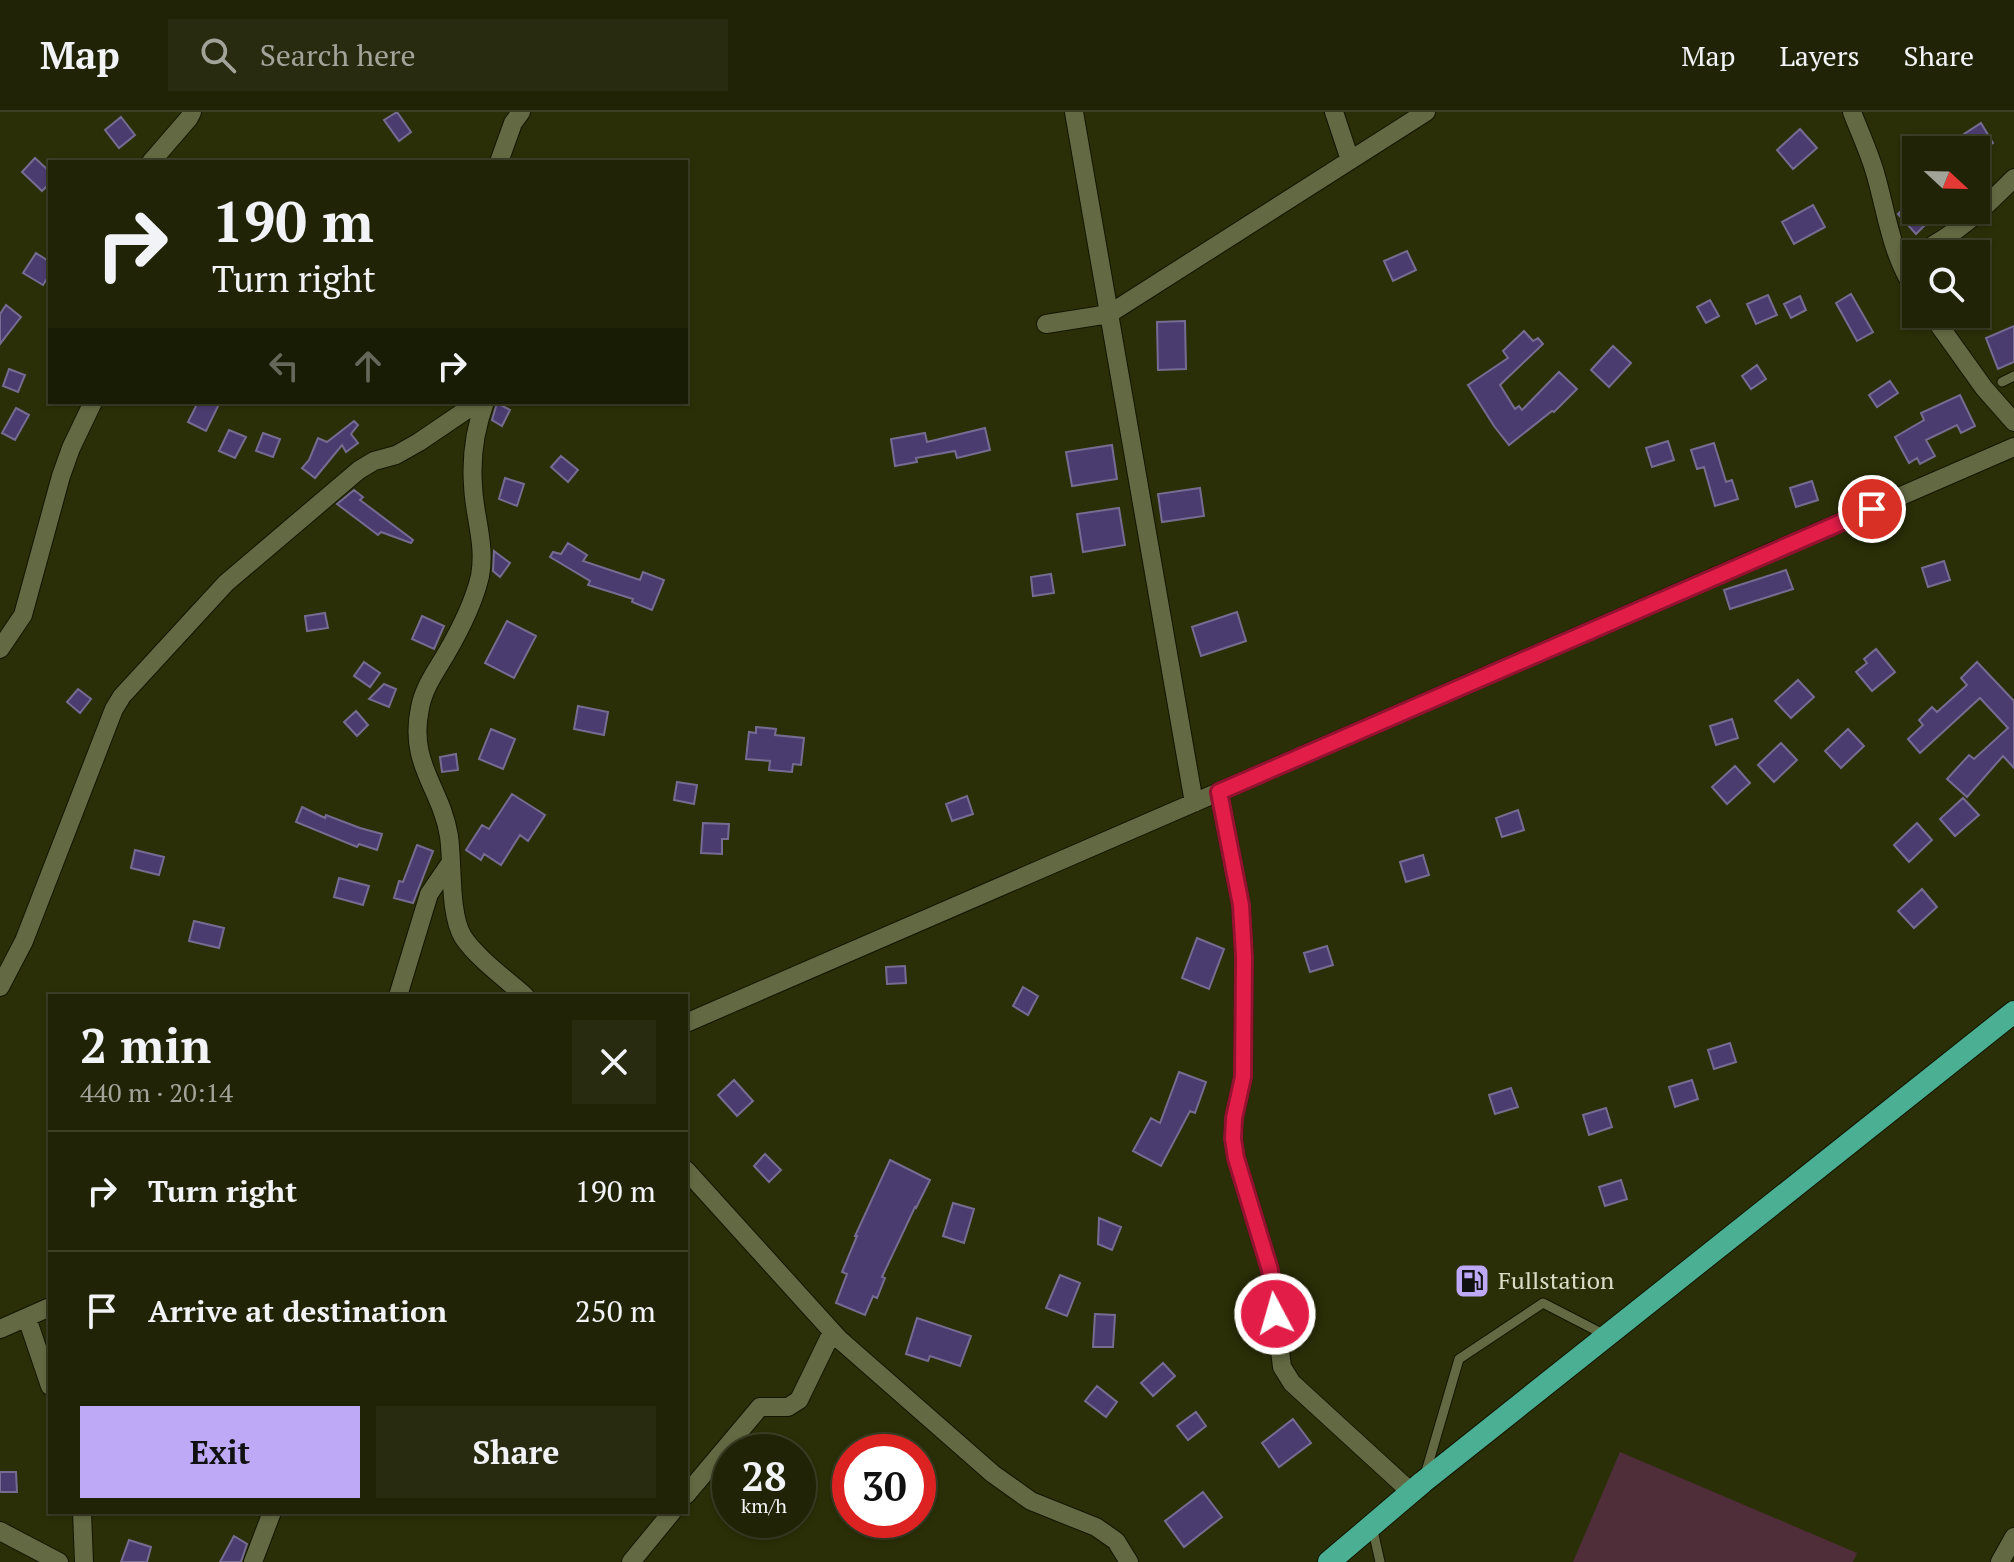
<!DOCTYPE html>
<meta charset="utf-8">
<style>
:root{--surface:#202305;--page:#282b0f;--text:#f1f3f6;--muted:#a2a49a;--line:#3d4027;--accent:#bda9f5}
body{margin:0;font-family:"PT Serif",serif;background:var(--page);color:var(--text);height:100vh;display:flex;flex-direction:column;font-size:30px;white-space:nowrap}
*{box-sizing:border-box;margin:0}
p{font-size:26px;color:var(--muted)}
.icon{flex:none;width:44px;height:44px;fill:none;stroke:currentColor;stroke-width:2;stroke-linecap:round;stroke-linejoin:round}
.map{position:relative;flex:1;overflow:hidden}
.drawer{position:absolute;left:48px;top:882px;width:640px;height:520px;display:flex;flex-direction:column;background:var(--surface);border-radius:0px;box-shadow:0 2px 6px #0004,0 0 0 2px var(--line)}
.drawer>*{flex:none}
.guide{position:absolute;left:48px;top:48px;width:640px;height:244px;border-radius:0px;box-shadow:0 2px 6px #0004,0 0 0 2px var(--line);background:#202305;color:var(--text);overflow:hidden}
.needle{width:52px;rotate:112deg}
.controls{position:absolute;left:1902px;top:24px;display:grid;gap:16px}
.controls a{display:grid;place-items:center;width:88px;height:88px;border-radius:0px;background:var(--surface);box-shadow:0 2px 6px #0004,0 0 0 2px var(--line);font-size:40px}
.speed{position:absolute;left:712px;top:1322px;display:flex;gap:16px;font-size:40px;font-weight:700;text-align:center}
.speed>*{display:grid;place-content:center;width:104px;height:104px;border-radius:50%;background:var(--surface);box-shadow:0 2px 6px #0004,0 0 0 2px var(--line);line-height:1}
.speed small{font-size:20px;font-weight:400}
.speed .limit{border:12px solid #d22;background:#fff;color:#111}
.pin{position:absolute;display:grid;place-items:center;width:68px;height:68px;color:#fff;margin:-34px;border:4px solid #fff;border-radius:50%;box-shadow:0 2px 8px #0007}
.me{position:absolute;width:88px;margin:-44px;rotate:354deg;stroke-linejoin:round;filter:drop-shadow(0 0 6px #0008)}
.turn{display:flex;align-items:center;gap:28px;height:168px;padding:0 32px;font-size:36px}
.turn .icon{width:104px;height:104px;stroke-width:2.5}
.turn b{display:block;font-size:56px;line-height:68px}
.lanes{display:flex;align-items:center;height:76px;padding:0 32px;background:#0003;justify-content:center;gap:40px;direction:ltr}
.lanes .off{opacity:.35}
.round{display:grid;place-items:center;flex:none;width:84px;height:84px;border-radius:0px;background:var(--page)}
.head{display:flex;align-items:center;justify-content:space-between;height:136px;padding:0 32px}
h1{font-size:48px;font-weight:800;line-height:60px}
.action{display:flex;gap:16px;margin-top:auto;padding:16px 32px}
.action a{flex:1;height:92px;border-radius:0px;background:var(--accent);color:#111;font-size:32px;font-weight:800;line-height:92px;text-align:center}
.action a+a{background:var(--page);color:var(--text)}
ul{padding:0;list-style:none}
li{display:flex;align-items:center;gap:24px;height:120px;padding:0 32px;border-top:2px solid var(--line)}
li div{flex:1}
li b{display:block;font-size:30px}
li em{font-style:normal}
header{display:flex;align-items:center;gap:48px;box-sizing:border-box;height:112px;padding:0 40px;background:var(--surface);border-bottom:2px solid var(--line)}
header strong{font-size:38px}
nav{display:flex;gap:44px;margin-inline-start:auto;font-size:28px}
.search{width:560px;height:72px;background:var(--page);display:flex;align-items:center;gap:20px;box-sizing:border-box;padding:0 28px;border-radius:0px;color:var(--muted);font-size:30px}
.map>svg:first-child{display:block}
.green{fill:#4f2e3a}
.building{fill:#4b3c6f;stroke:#766c92;stroke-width:2}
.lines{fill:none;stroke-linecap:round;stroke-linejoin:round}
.service-casing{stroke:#131600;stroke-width:11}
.minor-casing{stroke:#131600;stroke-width:20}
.trunk-casing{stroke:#131600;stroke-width:24}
.service{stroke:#636942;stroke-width:9}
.minor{stroke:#636942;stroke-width:18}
.trunk{stroke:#4bb093;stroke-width:22}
.route-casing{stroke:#92132f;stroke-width:20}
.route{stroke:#e11d48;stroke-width:14}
.labels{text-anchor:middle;stroke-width:8;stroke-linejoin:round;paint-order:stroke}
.poi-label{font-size:24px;fill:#dadec8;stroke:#2a2f07;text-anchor:start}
</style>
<header>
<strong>Map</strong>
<div class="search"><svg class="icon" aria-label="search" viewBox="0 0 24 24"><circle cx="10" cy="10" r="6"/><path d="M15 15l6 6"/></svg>Search here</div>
<nav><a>Map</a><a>Layers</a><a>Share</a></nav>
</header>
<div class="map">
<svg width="2014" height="1450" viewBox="0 0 2014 1450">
<rect width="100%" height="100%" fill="#2a2f07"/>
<path class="green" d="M1620,1340L1857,1441L1853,1450H1573Z"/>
<path class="building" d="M397,0L411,20L399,29L384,8Z
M121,5L135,23L119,36L105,18Z
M1981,11L1993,31L1976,42V38H1974L1964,22Z
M1800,17L1817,36L1793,57L1777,38Z
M35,46L50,60V71L42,79L22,60Z
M1913,87L1916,90V98H1923L1931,107L1916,122L1898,102Z
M1813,93L1825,115L1794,132L1782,110Z
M1407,139L1416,158L1393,169L1384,149Z
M36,141L50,150V162L43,173L23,161Z
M1851,182L1873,220L1857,229L1836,191Z
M1768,183L1777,203L1756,212L1747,192Z
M1800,184L1806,198L1791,206L1784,192Z
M1710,188L1719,204L1706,211L1697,195Z
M6,193L21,205L0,232V202Z
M1185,209L1186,257L1158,258L1157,210Z
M2014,214V250L1998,257L1986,226Z
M1524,219L1533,229L1538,226L1543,232L1500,273L1515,297L1519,294L1522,298L1559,260L1577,277L1554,300L1552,299L1509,333L1494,314L1468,273L1508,246L1503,239Z
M1613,234L1631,251L1609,275L1591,258Z
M1757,253L1766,267L1751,277L1742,264Z
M9,257L25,263L18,280L3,274Z
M1890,269L1898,281L1877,295L1869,283Z
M1960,283L1975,314L1961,321L1957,313L1926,328L1935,344L1920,352L1917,346L1909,351L1895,325L1924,308L1921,301Z
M198,290H220L206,319L188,310Z
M497,291L510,298L502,314L492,308Z
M16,296L29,303L15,328L2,321Z
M354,309L358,313L351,322L358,331L346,340L342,333L315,366L302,356L309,348L318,326L327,330Z
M985,316L990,338L957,346L955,339L916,346L917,350L895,354L891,327L925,321L927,330Z
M229,318L246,325L235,346L219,339Z
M263,321L280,327L273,345L256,339Z
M1668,329L1674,348L1652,355L1646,336Z
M1714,331L1726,370L1732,368L1738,387L1715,394L1704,355L1697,357L1691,338Z
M1112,333L1117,367L1072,374L1066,340Z
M561,344L578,358L568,370L551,355Z
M505,366L524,372L517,394L499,387Z
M1812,369L1818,388L1796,395L1790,376Z
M1200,376L1204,404L1162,410L1158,382Z
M354,378L363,385L360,388L413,428L411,431L381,420L378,423L337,392Z
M1119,396L1125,433L1083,440L1077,402Z
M568,431L587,443L583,449L640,468L643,460L664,468L652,498L632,490L633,487L588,473L590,469L550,445L553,440L561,442Z
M494,439L510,451L500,465L493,459Z
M1944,449L1950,468L1928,475L1922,456Z
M1786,458L1793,477L1730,497L1724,478Z
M1051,462L1054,481L1033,484L1031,465Z
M1237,500L1246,529L1201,544L1192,515Z
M325,501L328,516L307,519L305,504Z
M422,504L444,514L434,537L412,527Z
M507,509L536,524L514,566L485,551Z
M1876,537L1895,560L1872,579L1856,560L1867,551L1864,547Z
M364,550L380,561L370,575L354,564Z
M1977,550L2014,589V656L2003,644L1967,685L1947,667L1969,643L1974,647L2008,616L1980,586L1920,641L1908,627L1923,613L1919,608L1932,595L1937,600L1967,573L1961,566Z
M1798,568L1814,585L1791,606L1775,589Z
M384,572L396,577L389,595L369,587Z
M78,577L91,587L80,601L67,590Z
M578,594L608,600L604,623L574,617Z
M356,599L368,613L357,624L344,610Z
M1732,607L1738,626L1716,633L1710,614Z
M756,615L776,617L775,623L804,626L801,653L793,652L792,660L769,658L770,649L746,647L749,620L756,621Z
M491,617L515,627L503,657L479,647Z
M1848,617L1864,634L1841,656L1825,639Z
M1781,631L1797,648L1774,670L1758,653Z
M456,642L458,658L442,660L440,645Z
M1735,654L1750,671L1727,692L1712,675Z
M677,670L697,673L694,692L674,688Z
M512,682L545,703L528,729L520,723L501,753L484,742L481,748L466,738L482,713L489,717Z
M967,684L973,702L952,709L946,692Z
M1963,686L1979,703L1955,724L1940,707Z
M302,695L325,706L326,703L360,716L382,722L377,738L359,732L357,735L296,710Z
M1518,698L1524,718L1502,725L1496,706Z
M703,711L729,712L728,727H722V742L701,741Z
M1917,711L1932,728L1909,750L1894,733Z
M417,733L433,739L413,791L394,786L399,769L403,770Z
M135,738L164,745L159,763L131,756Z
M1423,743L1429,763L1406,770L1400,750Z
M339,766L369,774L363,793L334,785Z
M1922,777L1937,795L1914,816L1898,799Z
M194,809L224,816L219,836L189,829Z
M1197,826L1224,837L1209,877L1182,866Z
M1327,834L1333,853L1310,860L1304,841Z
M905,854L906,871L887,872L886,855Z
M1023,875L1038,884L1028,903L1013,894Z
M1730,931L1736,950L1714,957L1708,938Z
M1179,960L1206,970L1195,1001L1190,999L1161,1054L1133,1039L1151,1006L1160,1011Z
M734,968L753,989L737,1004L718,983Z
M1692,968L1698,987L1675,995L1669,975Z
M1511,976L1518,995L1495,1002L1489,983Z
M1606,996L1612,1015L1589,1023L1583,1003Z
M765,1042L781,1058L769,1070L754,1054Z
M890,1048L930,1068L916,1096L915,1095L882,1165L885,1166L877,1186L873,1184L865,1203L836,1191L847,1162L842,1160L857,1124H855Z
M1621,1068L1627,1087L1605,1094L1599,1075Z
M953,1091L974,1097L964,1131L943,1124Z
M1099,1106L1121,1115L1112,1138L1098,1132Z
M1060,1163L1080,1171L1067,1204L1046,1196Z
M1095,1202L1115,1203L1113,1235H1093Z
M917,1206L971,1224L960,1254L930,1244L928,1249L906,1242Z
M1163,1251L1175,1264L1153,1284L1141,1271Z
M1097,1274L1117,1290L1106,1305L1085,1289Z
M1196,1300L1206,1314L1188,1328L1177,1314Z
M1293,1307L1311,1331L1279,1355L1262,1331Z
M0,1360H16L17,1380H0Z
M1203,1380L1222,1405L1184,1435L1165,1409Z
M234,1424L247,1432L241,1450H220Z
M129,1428L151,1435L147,1450H121Z"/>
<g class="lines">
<defs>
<path id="service" d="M2002,270L2014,264
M1425,1363L1459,1247L1543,1191L1607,1224
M1372,1414L1380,1450"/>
<path id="minor" d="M1074,0L1194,691
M1334,0L1350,48
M1852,0C1860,21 1870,42 1876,64C1888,107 1891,141 1916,180
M151,50L189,6L192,0
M499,50L513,11L521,0
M1917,142C1957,122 1982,98 2014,66
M1931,202L1984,276L2014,310
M1046,212L1109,202L1426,0
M485,290C475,317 471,345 473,373C474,404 486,432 480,464C474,490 460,518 446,542C436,559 424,575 420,596C408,652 441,675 449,724C453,752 449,802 463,825C476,845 507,868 525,884
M0,537L23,503L61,364L71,336L93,290
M1219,680L1241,793L1244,845L1243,965L1234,1006L1233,1027L1236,1046L1270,1158L1282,1255L1292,1271L1411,1380
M0,875L24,829L114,597L122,584L226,471L359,358L374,349L396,343L419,330L478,290
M398,884L429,782L451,750
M686,911L2014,335
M686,1058L839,1227L993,1362L1031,1389L1096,1415L1116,1429L1129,1450
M27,1206L50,1274
M0,1217L50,1195
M686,1383L760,1295H788L799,1288L832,1220
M82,1400L84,1450
M0,1419L59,1450
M253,1450L272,1400
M631,1450L672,1400
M2000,1450L2014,1425"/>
<path id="trunk" d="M1329,1450L1423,1370L2014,900"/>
</defs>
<use href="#service" class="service-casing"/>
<use href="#minor" class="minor-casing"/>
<use href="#trunk" class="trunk-casing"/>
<use href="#service" class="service"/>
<use href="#minor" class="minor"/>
<use href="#trunk" class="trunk"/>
</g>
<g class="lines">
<defs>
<path id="route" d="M1275,1202L1270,1158L1236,1046L1233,1027L1234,1006L1243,965L1244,845L1241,793L1219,680L1872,397"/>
</defs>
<use href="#route" class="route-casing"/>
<use href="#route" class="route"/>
</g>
<defs>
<symbol id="fuel-square" viewBox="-11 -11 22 22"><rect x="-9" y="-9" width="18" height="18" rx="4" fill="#bda9f5" stroke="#2a2f07"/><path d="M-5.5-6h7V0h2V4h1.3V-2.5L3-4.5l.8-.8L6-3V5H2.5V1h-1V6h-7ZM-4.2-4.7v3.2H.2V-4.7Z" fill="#111"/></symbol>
</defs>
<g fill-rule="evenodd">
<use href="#fuel-square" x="1452" y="1149" width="40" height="40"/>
</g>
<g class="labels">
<g class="poi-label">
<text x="1498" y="1177">Fullstation</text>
</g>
</g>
</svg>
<div class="controls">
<a><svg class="needle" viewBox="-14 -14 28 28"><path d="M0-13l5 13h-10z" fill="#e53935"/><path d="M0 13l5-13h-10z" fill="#a2a49a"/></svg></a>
<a><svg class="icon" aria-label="search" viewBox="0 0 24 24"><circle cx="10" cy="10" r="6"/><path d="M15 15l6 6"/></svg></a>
</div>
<div class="speed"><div>28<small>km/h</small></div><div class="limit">30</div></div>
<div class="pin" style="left:1872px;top:397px;background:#d93025"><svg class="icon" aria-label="arrive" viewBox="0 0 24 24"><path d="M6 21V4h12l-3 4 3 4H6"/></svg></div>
<svg class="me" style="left:1275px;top:1202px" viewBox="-20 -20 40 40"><circle r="17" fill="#e11d48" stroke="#fff" stroke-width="3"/><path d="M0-11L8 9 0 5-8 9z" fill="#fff"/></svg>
<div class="guide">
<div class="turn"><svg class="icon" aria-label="right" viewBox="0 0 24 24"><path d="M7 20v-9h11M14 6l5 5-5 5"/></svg><div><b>190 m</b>Turn right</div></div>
<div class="lanes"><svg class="icon off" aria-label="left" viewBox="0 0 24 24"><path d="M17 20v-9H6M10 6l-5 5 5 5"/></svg><svg class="icon off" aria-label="ahead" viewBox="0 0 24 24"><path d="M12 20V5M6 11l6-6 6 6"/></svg><svg class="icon" aria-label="right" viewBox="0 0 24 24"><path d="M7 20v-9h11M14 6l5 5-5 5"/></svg></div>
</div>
<section class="drawer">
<div class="head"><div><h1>2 min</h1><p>440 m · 20:14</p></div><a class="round"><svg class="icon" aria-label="close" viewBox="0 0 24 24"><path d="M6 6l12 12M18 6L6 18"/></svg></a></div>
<ul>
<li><svg class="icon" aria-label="right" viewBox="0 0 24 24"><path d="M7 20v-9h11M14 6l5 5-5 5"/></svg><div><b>Turn right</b></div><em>190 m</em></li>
<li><svg class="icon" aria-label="arrive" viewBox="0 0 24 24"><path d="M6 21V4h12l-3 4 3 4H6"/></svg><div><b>Arrive at destination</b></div><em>250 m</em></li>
</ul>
<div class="action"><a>Exit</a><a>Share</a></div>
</section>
</div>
